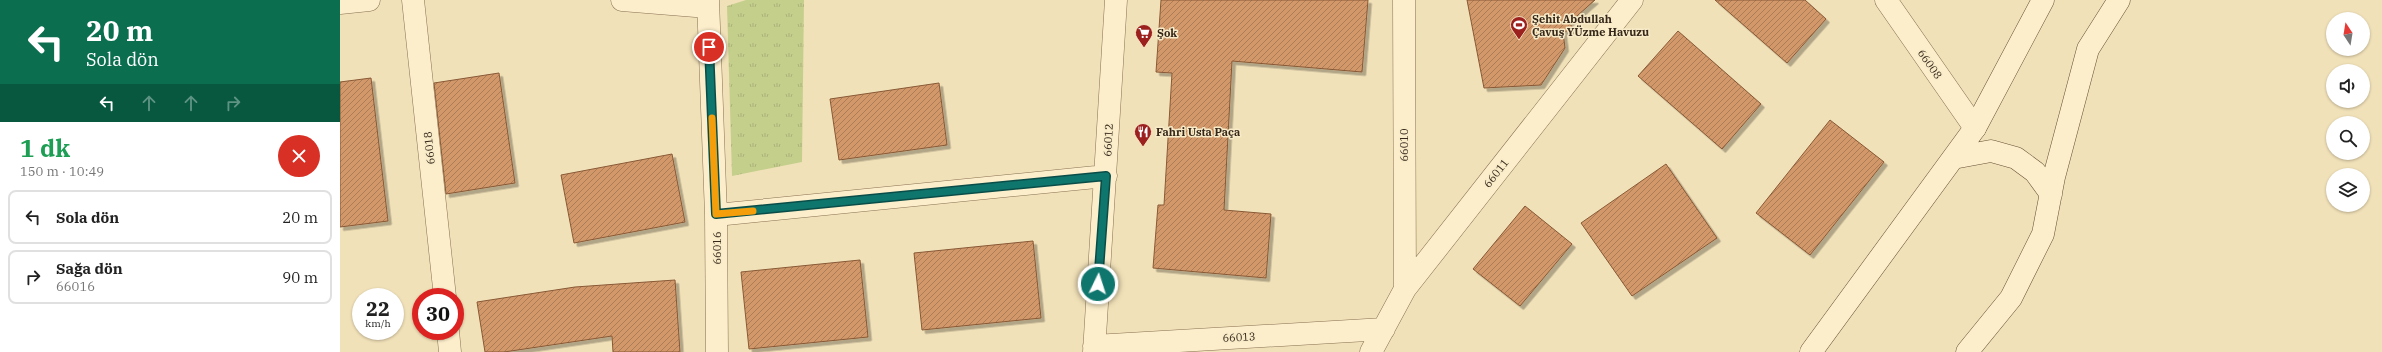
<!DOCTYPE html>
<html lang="tr">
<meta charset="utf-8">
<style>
:root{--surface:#fff;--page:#f6f6f6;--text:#222;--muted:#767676;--line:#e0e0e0}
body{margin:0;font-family:"IBM Plex Serif",serif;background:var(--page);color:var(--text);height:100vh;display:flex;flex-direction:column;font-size:15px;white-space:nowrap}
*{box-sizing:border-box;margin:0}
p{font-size:13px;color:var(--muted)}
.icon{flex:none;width:22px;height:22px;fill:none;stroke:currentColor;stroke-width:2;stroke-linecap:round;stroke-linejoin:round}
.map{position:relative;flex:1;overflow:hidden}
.details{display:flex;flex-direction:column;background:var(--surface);width:340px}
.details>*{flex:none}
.hud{background:#0b6e4f;color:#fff;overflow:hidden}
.needle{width:26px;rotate:348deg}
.tools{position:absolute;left:1986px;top:12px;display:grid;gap:8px}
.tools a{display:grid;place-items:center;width:44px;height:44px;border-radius:50%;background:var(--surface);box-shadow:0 1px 3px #0004;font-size:20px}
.speed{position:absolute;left:12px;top:288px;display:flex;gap:8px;font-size:20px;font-weight:700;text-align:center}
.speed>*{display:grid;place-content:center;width:52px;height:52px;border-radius:50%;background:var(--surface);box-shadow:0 1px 3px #0004;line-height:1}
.speed small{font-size:10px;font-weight:400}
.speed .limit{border:6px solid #d22;background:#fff;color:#111}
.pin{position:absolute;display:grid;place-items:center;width:34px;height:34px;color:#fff;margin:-17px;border:2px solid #fff;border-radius:50%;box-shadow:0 1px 4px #0007}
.me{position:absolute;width:44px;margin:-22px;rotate:4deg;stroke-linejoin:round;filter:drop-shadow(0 0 3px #0008)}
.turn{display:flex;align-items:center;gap:14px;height:84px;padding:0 20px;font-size:18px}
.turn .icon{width:52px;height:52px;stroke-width:2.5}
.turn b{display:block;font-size:28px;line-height:34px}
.lanes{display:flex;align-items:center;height:38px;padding:0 20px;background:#0003;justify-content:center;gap:20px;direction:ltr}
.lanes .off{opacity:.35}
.round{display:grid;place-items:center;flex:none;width:42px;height:42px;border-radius:21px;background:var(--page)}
.overview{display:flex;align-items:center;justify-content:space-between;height:68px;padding:0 20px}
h1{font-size:24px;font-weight:700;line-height:30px;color:#1e9e55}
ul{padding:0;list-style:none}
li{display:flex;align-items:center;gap:12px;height:54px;margin:0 8px 6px;padding:0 12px;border:2px solid var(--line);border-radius:8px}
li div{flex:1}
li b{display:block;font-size:15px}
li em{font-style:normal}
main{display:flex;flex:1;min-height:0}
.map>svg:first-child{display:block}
.park{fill:url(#park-tufts)}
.building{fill:url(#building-hatch);stroke:#885936;filter:url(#shadow)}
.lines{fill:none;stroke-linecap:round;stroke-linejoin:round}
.street-casing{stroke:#887052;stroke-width:23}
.secondary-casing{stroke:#695136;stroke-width:23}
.street{stroke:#fceecb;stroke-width:22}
.secondary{stroke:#fceecb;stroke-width:22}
.route-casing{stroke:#0a4d48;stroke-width:10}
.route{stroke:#0f766e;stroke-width:7}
.slow{stroke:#f59e0b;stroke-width:7}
.labels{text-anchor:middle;stroke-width:3;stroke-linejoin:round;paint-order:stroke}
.poi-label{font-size:11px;font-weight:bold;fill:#352719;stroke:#f8ebc8;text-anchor:start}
.street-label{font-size:11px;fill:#352719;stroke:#f8ebc8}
</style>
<main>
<section class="details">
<div class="hud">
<div class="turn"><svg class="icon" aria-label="left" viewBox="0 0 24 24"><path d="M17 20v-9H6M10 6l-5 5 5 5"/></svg><div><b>20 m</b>Sola dön</div></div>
<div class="lanes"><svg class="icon" aria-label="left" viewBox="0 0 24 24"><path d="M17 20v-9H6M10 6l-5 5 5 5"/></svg><svg class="icon off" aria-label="ahead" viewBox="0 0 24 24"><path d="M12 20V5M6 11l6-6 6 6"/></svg><svg class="icon off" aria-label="ahead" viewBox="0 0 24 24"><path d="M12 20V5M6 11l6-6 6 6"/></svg><svg class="icon off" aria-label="right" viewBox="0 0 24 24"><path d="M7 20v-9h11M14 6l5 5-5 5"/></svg></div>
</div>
<div class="overview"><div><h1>1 dk</h1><p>150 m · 10:49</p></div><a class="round" style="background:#d93025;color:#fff"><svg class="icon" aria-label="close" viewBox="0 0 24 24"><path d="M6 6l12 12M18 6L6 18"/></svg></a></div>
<ul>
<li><svg class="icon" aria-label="left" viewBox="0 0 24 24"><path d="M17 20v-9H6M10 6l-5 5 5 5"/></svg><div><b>Sola dön</b></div><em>20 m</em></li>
<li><svg class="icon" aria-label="right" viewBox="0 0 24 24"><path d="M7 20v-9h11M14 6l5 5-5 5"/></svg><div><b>Sağa dön</b><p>66016</p></div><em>90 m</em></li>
</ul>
</section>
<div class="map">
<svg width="2042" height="352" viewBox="0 0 2042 352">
<defs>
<pattern id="park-tufts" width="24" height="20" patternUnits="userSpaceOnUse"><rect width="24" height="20" fill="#c5cf8c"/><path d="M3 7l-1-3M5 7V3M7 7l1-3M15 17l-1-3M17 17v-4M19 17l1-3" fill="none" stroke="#aab278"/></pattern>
<pattern id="building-hatch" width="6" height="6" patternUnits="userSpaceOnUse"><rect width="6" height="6" fill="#d2986a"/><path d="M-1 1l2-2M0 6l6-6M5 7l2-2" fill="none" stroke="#ab7c56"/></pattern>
<filter id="shadow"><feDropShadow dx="3.5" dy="3.5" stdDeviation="0" flood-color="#0004"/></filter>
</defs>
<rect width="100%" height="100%" fill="#f1e1b8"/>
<path class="park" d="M406,0H464L462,162L392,176L387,6Z"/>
<path class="building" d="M821,0H1028L1022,72L892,61L884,210L931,214L926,278L813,268L818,205H824L832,73L816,72Z
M1127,0H1255L1229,23L1234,29L1223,32L1225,48L1201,85L1144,88Z
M1375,0H1465L1486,19L1447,63Z
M1338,31L1421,104L1382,149L1298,76Z
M159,73L175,183L106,194L94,83Z
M31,78L48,221L0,227V82Z
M599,83L607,145L499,160L490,99Z
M1490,120L1544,162L1470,255L1416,213Z
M332,154L345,222L234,243L221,175Z
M1326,164L1377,238L1292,296L1241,223Z
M1185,206L1232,244L1180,306L1133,269Z
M693,241L701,318L582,330L574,253Z
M520,260L528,337L409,349L401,272Z
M335,280L340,352H273L272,336L164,352H145L137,302L235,287Z"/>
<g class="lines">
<defs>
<path id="street" d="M73,0L105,297
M282,0L368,7
M368,0L376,215L377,352
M1064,0L1065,289
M1546,0L1635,128
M0,3L29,0
M376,215L766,176
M108,331L110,352
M754,346L1044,329
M754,352L776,0
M1031,352L1065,289L1292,0"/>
<path id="secondary" d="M1613,158L1651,151L1676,158L1695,172L1711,194
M1471,352L1635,128L1703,0
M1627,352L1671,298L1703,234L1714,177L1748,49L1779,0"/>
</defs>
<use href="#street" class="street-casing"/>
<use href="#secondary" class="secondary-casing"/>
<use href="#street" class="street"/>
<use href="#secondary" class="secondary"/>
</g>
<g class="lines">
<defs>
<path id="route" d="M369,47L376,214L766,176L758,284"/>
</defs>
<use href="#route" class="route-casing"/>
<use href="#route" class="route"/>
<path class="slow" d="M372,118L376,214L413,211"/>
</g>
<defs>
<symbol id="stadium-pin" viewBox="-11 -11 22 30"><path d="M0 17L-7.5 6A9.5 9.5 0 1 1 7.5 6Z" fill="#9b201e" stroke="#f8ebc8"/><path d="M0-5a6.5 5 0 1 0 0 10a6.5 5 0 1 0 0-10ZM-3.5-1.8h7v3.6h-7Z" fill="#fff"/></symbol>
<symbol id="supermarket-pin" viewBox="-11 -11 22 30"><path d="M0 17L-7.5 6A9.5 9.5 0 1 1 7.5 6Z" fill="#9b201e" stroke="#f8ebc8"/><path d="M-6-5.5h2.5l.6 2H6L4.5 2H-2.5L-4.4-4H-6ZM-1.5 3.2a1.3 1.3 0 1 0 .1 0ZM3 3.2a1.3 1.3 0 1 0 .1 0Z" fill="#fff"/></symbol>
<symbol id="restaurant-pin" viewBox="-11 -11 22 30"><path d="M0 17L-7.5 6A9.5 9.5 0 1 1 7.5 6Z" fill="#9b201e" stroke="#f8ebc8"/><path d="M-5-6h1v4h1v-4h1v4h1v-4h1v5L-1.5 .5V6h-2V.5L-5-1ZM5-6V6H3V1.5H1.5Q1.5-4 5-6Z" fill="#fff"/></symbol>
</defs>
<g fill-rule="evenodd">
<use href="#stadium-pin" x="1169" y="15" width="20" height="27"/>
<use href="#supermarket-pin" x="794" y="23" width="20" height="27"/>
<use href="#restaurant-pin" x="793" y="122" width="20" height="27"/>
</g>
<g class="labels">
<g class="poi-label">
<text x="1192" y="23">Şehit Abdullah<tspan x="1192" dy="13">Çavuş YÜzme Havuzu</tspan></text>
<text x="817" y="37">Şok</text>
<text x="816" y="136">Fahri Usta Paça</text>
</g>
<g class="street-label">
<text transform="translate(1590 64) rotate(55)" y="4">66008</text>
<text transform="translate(768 140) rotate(-87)" y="4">66012</text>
<text transform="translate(1064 145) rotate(-90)" y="4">66010</text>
<text transform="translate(89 148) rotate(-96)" y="4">66018</text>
<text transform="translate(1156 173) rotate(-52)" y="4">66011</text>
<text transform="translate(377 248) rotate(-90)" y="4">66016</text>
<text transform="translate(899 337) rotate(-3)" y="4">66013</text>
</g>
</g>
</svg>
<div class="tools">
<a><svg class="needle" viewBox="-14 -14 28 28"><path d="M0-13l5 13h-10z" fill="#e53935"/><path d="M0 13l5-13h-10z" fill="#767676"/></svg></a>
<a><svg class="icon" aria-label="sound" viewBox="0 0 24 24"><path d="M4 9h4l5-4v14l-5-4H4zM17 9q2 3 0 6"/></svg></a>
<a><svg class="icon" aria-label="search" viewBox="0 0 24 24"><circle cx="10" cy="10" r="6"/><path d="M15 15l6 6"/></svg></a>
<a><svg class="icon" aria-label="layers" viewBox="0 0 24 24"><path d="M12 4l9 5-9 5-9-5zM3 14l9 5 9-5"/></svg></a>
</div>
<div class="speed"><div>22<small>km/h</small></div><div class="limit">30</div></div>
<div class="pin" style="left:369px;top:47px;background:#d93025"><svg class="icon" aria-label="arrive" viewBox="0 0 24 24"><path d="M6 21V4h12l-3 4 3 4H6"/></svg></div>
<svg class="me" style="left:758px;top:284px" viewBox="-20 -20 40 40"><circle r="17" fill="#0f766e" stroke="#fff" stroke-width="3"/><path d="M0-11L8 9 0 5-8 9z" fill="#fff"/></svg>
</div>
</main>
